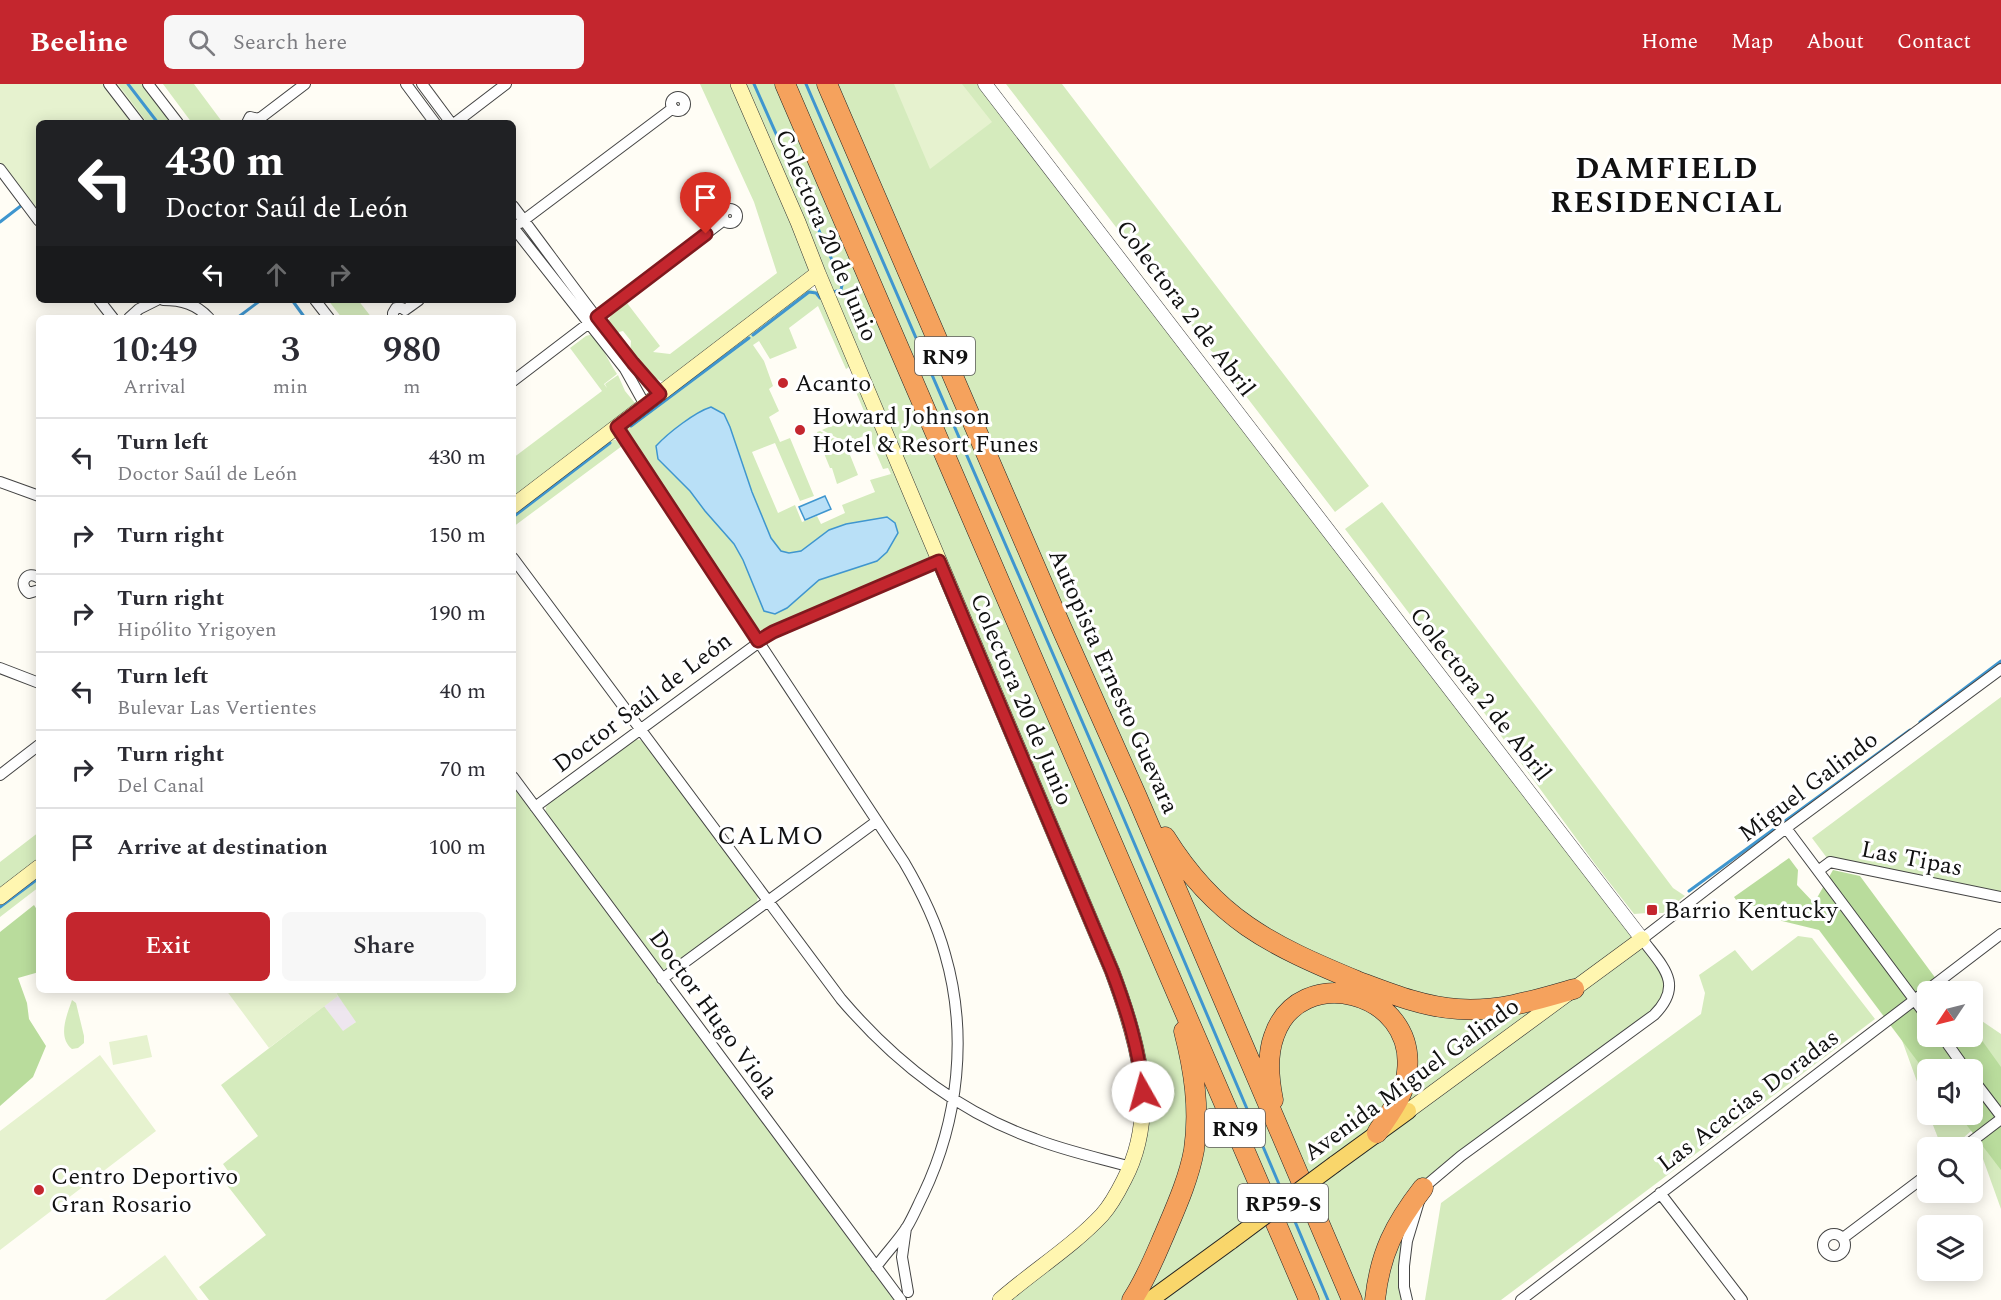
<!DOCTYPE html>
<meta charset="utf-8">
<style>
:root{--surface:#fff;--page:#f7f7f7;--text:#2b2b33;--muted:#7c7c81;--line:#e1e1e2;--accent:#c4262e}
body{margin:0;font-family:Spectral,serif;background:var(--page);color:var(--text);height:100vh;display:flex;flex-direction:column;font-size:22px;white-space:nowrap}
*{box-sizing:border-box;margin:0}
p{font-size:20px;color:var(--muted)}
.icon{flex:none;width:33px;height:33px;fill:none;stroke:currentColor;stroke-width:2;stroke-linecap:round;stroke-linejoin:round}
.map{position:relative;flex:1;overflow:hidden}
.details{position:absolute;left:36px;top:231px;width:480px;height:678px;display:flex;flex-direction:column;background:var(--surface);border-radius:9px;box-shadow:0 3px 15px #0003}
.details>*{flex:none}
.hud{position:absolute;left:36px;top:36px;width:480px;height:183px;border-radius:9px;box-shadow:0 3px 15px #0003;background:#202124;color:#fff;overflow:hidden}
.needle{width:39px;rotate:235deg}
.fabs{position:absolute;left:1917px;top:897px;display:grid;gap:12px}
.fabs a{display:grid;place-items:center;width:66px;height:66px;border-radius:9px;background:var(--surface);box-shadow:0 3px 15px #0003;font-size:30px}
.pin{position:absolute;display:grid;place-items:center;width:51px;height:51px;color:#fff;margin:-62px -26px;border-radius:50% 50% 50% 0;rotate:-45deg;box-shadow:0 0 6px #0007}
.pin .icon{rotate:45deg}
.me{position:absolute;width:66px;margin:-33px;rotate:353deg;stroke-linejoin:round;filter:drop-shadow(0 0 4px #0008)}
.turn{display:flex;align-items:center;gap:21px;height:126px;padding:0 30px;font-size:27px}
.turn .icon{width:78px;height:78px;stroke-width:2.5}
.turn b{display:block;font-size:42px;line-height:51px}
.lanes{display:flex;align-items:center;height:57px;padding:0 30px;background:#0003;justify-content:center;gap:30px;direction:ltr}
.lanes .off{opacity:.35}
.eta{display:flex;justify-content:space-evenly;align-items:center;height:102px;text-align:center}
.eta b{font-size:36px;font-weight:600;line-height:42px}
.button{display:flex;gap:12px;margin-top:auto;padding:12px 30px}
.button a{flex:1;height:69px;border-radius:9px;background:var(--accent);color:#fff;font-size:24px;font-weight:600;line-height:69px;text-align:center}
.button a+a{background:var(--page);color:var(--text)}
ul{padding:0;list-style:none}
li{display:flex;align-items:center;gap:18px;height:78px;padding:0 30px;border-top:2px solid var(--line)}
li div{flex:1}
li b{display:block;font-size:22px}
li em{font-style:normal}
header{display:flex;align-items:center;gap:36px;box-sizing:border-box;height:84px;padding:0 30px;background:var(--accent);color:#fff}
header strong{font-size:28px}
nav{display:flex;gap:33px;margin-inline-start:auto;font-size:21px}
.search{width:420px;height:54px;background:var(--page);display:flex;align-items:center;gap:15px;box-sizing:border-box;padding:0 21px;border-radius:9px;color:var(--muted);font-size:22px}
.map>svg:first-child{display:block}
.industrial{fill:#eee6ef}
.green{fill:#d5ebbd}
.forest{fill:#b9dc9c}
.pitch{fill:#e6f2cf}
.water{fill:#b9e0f7;stroke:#3f96cf;stroke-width:1.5}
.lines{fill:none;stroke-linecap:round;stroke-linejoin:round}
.stream{stroke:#3f96cf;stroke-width:3}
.minor-casing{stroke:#444;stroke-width:12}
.tertiary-casing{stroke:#444;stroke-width:15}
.secondary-casing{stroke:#333;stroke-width:16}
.primary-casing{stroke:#222;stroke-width:18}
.motorway-casing{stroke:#222;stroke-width:21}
.minor{stroke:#fff;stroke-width:10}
.tertiary{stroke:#fff;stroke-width:14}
.secondary{stroke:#fff6b0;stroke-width:15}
.primary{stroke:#f9d66b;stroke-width:16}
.motorway{stroke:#f5a25d;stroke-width:20}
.primary-bridge-casing{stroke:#222;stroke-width:18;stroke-linecap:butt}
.primary-bridge{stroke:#f9d66b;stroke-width:16}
.route-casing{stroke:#7f191e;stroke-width:15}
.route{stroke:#c4262e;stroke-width:10}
.poi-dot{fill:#c4262e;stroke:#fff;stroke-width:2}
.labels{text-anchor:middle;stroke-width:6;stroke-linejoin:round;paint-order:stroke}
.shield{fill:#fff;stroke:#585858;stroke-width:1.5}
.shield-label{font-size:22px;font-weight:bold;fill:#111}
.street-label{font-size:24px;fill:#111;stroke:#fff}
.poi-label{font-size:24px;fill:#111;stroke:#fff;text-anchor:start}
.neighbourhood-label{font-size:26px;letter-spacing:1.5px;fill:#111;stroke:#fff}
.district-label{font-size:30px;font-weight:bold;letter-spacing:1.5px;fill:#111;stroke:#fff}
</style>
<header>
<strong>Beeline</strong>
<div class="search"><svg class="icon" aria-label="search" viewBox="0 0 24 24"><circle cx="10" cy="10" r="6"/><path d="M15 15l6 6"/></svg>Search here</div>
<nav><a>Home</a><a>Map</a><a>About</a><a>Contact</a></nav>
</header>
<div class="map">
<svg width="2001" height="1216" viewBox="0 0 2001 1216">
<rect width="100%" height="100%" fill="#fffdf5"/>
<path class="industrial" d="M338,912L357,937L343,948L324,922Z"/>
<path class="green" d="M118,0H143L172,39H147Z
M163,0H194L223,39H192Z
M700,0H732L808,178V189L668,299C651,295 642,284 630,271L631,257L623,247L619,248L618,253L608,238L611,231L627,219L660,262L653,268L670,270L777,189L754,118Z
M738,0H985L1669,894L1662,923L1423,1104L1407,1157V1216H1000L1088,1145L1136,1069V960Z
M1006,0H1062L1369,402L1335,428Z
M811,205L819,208L851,282L846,285L818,222L789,244L797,264L770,275L759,257L753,261L764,277L773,302L769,305L779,327L769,333L780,358L790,354L814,412L800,417L775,359L752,368L778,429L795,421L802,438L817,432L821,440L845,429L842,421L875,408L870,396L891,390L888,384L883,385L868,350L847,359L822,346L864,327L850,294L855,292L931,474L763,547L756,544L753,540L627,347L628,341L805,206Z
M328,216H358L372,234H342Z
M593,250C603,263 608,277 617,290L604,300L607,304L605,300L618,291L625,307L635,319L513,417V374L602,307L570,264L586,252Z
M820,347L846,361L858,391L837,400L832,384H830L821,362L822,361L817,348Z
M612,356H616L622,362L513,443V429Z
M1382,418L1673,804L1685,812L1663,829H1657L1656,822L1646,823L1647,829L1634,830L1595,780L1469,608L1345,445Z
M2001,613V813L1830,778L1812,754Z
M635,655L644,657L758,811L757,819L667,885H662L545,731L546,723L548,720Z
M513,702L894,1216H209L199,1203L266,1151L223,1096L230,1090L223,1080L258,1052L221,1001L324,922L343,947L356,938L334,906H513Z
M39,748V778L0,808V778Z
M39,788V803L0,833V819Z
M1798,852L1812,854L1875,935L1501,1216H1425L1441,1119L1701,930L1705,909L1699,891L1735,866L1752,887Z
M72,916L76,919L84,952V959L78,964L72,965C57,953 67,931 72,916Z
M1973,931L2001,950V1021L1972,952Z
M1895,937L1928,952L1927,1025Z
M1972,1030L1988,1032L1953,1063L1942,1064L1929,1031Z
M1994,1048L2001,1058V1125L1978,1061Z"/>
<path class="forest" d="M1789,774L1798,786L1797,801L1814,819L1833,786L1860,792L1945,907L1928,908V952H1972L1973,944L2001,983V1086L1959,1031L1972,1030V986H1928L1927,990L1819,846L1782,837L1770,824L1739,820L1734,813Z
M34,821L39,829V888L18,894L27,919L29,935L46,962L33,993L0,1022V848Z"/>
<path class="pitch" d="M0,0H118L147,39H39V137L0,85Z
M894,0H962L992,38L930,85Z
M226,906H334L338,912L269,964Z
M147,951L152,973L113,981L109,958Z
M100,971L156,1047L0,1166V1047Z
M165,1171L198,1216H105Z"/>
<path class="water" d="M711,323L724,330L730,343L752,408L771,454L781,467L789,469L801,467L829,446L846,440L887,433L895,439L898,449L887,468L877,477L819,496L787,524L775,530L764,527L743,476L734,460L705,427L690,407L658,375L656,362C668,349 695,328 711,323Z
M825,412L831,425L805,436L799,423Z"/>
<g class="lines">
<path class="stream" d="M128,0L158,39
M754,0L840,194L842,201L841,206L833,208
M806,0L1104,688L1284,1112
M0,138L22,121
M292,216L305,234
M237,234L261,216
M753,251L809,208L816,209L820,214
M631,342L749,254
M513,433L610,359
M1920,638L2001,577
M1689,807L1910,646
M0,823L39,794
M1288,1121L1328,1216"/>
<defs>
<path id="minor" d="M109,0L139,39
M148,0L178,39
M406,0L435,39
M422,0L451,39
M671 20a7 7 0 1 1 14 0a7 7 0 1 1-14 0Z
M259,35L305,0
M247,39L250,33L259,35
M455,39L506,0
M0,85L39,137
M513,122C561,185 606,251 660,310
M723 132a7 7 0 1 1 14 0a7 7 0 1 1-14 0Z
M520,139L673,24
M513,143L625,285L645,321
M99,216L113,234
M163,216C182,216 196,220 209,234
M315,216L329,234
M405,226L419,216
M129,234L139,225L157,216
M393,234V229L396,224H402L405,226
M513,297L724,136
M617,343L904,778C921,807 936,837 945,870C968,949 959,1036 923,1111C918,1121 913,1133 907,1143C898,1157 886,1169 876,1183
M0,398L39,412
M513,474L841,915C893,976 958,1028 1035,1055C1066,1067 1099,1074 1131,1083
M39,494C27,485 17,500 29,509L39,506
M0,584L39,599
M0,691L39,661
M513,693L901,1216
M535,723L773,548L939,476
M1786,744L1928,934
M1818,787L1830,778L2001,813
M662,895L877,737
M1942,952L1966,986
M1972,994L2001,1032
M1963,1064L2001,1035
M1660,1109L1742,1216
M906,1144L902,1173L908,1208
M1823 1161a11 11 0 1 1 22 0a11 11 0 1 1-22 0Z
M1843,1154L1928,1090
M1407,1216L1404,1203V1182L1407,1157L1423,1104L1461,1072L1654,931C1685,900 1662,882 1642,855L1786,744L2001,585
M1521,1216L2001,850"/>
<path id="tertiary" d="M985,0L1642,855"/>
<path id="secondary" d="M738,0L798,138L818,189L1112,887C1137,954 1160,1028 1124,1096C1118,1108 1111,1121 1102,1131C1072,1163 1033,1187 1000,1216
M513,422L818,189
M0,813L39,783
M1408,1027L1642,855"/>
<path id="primary" d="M1335,1080L1408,1027
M1150,1216L1231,1157"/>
<path id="motorway" d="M785,0L1309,1216
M827,0L1062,545L1137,713L1352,1216
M1165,753C1216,835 1270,861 1357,897C1389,909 1423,923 1458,925C1498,928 1536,916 1574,905
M1273,1016C1269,996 1267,971 1274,952C1299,878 1417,906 1407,988C1405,1011 1389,1030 1377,1049
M1132,1216C1146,1195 1155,1172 1165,1149C1176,1123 1189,1094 1194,1066C1200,1025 1194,986 1184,947
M1375,1216C1380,1169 1395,1140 1423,1104"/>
</defs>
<use href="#minor" class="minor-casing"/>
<use href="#tertiary" class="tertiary-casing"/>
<use href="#secondary" class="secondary-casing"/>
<use href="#primary" class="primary-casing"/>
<use href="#motorway" class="motorway-casing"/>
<use href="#minor" class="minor"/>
<use href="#tertiary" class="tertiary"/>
<use href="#secondary" class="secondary"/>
<use href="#primary" class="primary"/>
<use href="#motorway" class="motorway"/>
<defs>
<path id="primary-bridge" d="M1231,1157L1335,1080"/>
</defs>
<use href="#primary-bridge" class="primary-bridge-casing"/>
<use href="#primary-bridge" class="primary-bridge"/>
</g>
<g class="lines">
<defs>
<path id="route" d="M706,150L597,233L633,279L660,310L617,343L758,557L773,548L939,477L1112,887C1127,927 1139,965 1143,1008"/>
</defs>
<use href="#route" class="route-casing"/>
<use href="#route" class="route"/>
</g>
<g class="poi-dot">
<circle cx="783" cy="299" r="6"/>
<circle cx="800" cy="346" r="6"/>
<rect x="1646" y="820" width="12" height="12" rx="3"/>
<circle cx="39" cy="1106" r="6"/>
</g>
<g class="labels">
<g class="shield">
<rect x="915" y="253" width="60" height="38" rx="4.5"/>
<rect x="1205" y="1025" width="60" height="38" rx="4.5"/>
<rect x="1238" y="1100" width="90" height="38" rx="4.5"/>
</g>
<g class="shield-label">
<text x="945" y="280">RN9</text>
<text x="1235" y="1052">RN9</text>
<text x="1283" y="1127">RP59-S</text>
</g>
<g class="street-label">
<text transform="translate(827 151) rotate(67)" y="8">Colectora 20 de Junio</text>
<text transform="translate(1186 224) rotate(53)" y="8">Colectora 2 de Abril</text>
<text transform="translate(1114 597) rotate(66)" y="8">Autopista Ernesto Guevara</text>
<text transform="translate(1481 610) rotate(52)" y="8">Colectora 2 de Abril</text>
<text transform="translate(1022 615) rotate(67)" y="8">Colectora 20 de Junio</text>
<text transform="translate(642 618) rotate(-37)" y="8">Doctor Saúl de León</text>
<text transform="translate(1808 702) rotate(-37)" y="8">Miguel Galindo</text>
<text transform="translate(1912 774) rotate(11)" y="8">Las Tipas</text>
<text transform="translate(714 930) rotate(54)" y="8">Doctor Hugo Viola</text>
<text transform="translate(1411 995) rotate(-36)" y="8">Avenida Miguel Galindo</text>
<text transform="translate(1748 1016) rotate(-37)" y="8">Las Acacias Doradas</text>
</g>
<g class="poi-label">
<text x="795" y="307">Acanto</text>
<text x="812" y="340">Howard Johnson<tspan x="812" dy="28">Hotel &amp; Resort Funes</tspan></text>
<text x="1664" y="834">Barrio Kentucky</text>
<text x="51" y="1100">Centro Deportivo<tspan x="51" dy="28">Gran Rosario</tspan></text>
</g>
<g class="neighbourhood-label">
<text x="771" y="760">CALMO</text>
</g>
<g class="district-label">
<text x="1667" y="94">DAMFIELD<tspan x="1667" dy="34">RESIDENCIAL</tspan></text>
</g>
</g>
</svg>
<div class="fabs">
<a><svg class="needle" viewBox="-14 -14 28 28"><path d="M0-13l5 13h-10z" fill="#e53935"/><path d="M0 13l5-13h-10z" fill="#7c7c81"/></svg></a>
<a><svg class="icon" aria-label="sound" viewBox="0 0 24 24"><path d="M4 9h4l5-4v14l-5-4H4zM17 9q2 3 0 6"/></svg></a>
<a><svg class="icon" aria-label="search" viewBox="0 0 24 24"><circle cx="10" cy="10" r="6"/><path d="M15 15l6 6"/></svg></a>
<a><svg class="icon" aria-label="layers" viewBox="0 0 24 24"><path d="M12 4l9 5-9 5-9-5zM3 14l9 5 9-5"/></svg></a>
</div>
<div class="pin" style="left:706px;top:150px;background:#d93025"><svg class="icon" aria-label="arrive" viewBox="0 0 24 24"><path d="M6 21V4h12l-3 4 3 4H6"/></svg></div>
<svg class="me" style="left:1143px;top:1008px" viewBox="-20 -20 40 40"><circle r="19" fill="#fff"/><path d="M0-13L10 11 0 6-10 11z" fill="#c4262e"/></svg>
<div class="hud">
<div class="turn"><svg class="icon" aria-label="left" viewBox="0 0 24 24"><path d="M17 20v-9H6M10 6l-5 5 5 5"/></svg><div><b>430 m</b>Doctor Saúl de León</div></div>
<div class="lanes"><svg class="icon" aria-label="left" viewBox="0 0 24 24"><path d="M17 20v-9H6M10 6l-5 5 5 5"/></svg><svg class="icon off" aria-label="ahead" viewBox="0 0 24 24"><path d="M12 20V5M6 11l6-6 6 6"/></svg><svg class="icon off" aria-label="right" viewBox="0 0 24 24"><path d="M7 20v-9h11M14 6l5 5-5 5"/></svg></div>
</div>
<section class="details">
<div class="eta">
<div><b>10:49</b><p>Arrival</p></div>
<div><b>3</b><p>min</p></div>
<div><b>980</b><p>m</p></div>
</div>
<ul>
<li><svg class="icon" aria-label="left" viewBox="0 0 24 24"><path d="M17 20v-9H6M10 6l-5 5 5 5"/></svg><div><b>Turn left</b><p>Doctor Saúl de León</p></div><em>430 m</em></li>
<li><svg class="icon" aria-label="right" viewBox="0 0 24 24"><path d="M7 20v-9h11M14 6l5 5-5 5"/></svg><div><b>Turn right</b></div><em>150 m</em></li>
<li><svg class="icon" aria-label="right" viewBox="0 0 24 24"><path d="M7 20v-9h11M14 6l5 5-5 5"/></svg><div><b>Turn right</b><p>Hipólito Yrigoyen</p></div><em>190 m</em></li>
<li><svg class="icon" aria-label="left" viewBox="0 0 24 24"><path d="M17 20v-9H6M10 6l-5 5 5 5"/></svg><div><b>Turn left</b><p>Bulevar Las Vertientes</p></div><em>40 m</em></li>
<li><svg class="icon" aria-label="right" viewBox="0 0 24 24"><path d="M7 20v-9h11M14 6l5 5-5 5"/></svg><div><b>Turn right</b><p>Del Canal</p></div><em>70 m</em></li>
<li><svg class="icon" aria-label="arrive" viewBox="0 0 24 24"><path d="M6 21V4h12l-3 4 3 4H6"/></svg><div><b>Arrive at destination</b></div><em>100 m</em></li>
</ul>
<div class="button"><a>Exit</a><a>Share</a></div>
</section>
</div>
